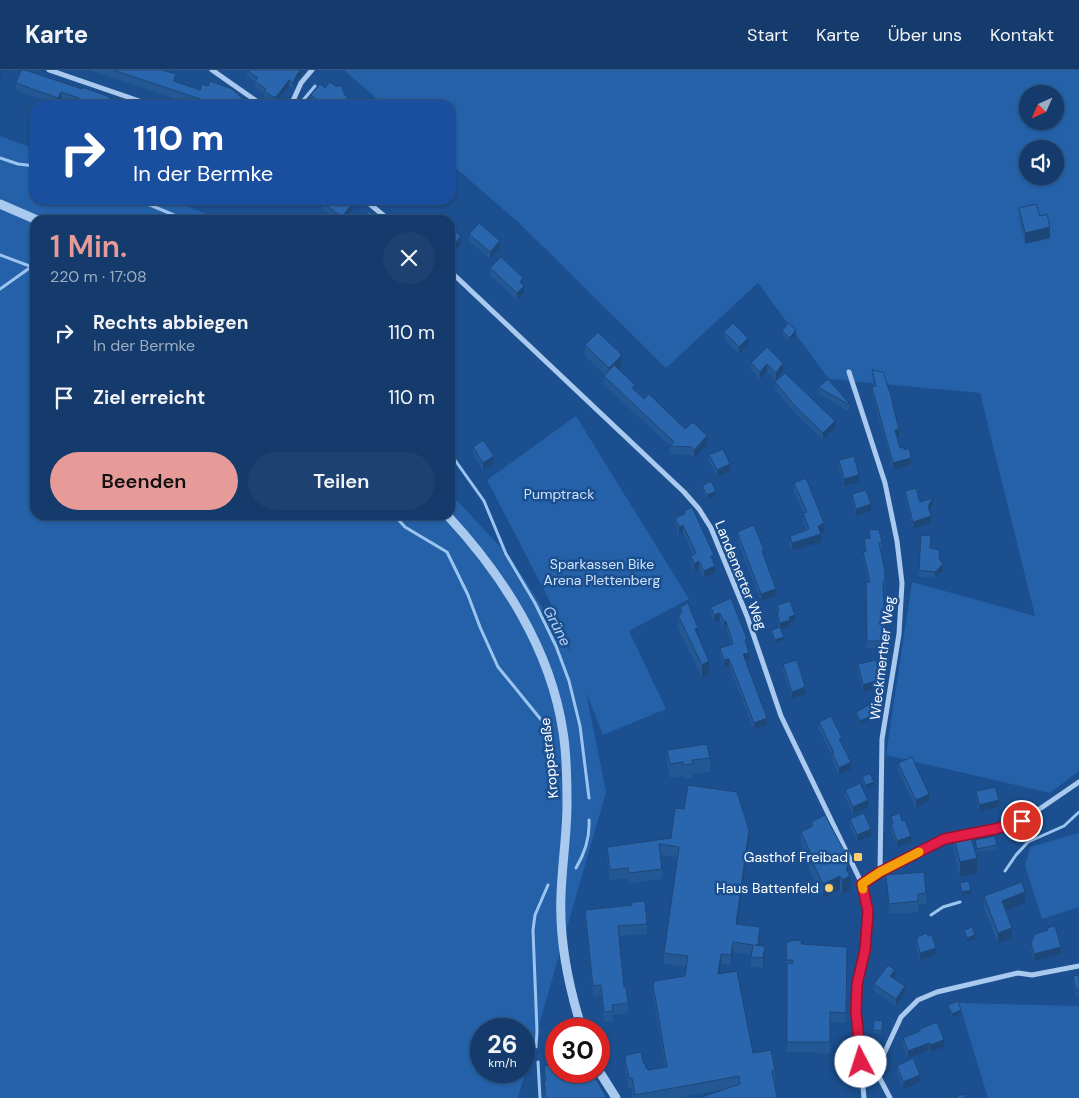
<!DOCTYPE html>
<html lang="de">
<meta charset="utf-8">
<style>
:root{--surface:#143b6b;--page:#1d4271;--text:#f1f3f6;--muted:#9dadc1;--line:#33557e;--accent:#e69b98}
body{margin:0;font-family:"DM Sans",sans-serif;background:var(--page);color:var(--text);height:100vh;display:flex;flex-direction:column;font-size:19px;white-space:nowrap}
*{box-sizing:border-box;margin:0}
p{font-size:16px;color:var(--muted)}
.icon{flex:none;width:28px;height:28px;fill:none;stroke:currentColor;stroke-width:2;stroke-linecap:round;stroke-linejoin:round}
.map{position:relative;flex:1;overflow:hidden}
.side{position:absolute;left:30px;top:145px;width:425px;height:305px;display:flex;flex-direction:column;background:var(--surface);border-radius:15px;box-shadow:0 1px 4px #0004,0 0 0 1px var(--line)}
.side>*{flex:none}
.banner{position:absolute;left:30px;top:30px;width:425px;height:105px;border-radius:15px;box-shadow:0 1px 4px #0004,0 0 0 1px var(--line);background:#1a4fa0;color:#fff;overflow:hidden}
.needle{width:32px;rotate:225deg}
.controls{position:absolute;left:1019px;top:15px;display:grid;gap:10px}
.controls a{display:grid;place-items:center;width:45px;height:45px;border-radius:50%;background:var(--surface);box-shadow:0 1px 4px #0004,0 0 0 1px var(--line);font-size:25px}
.speed{position:absolute;left:470px;top:948px;display:flex;gap:10px;font-size:25px;font-weight:700;text-align:center}
.speed>*{display:grid;place-content:center;width:65px;height:65px;border-radius:50%;background:var(--surface);box-shadow:0 1px 4px #0004,0 0 0 1px var(--line);line-height:1}
.speed small{font-size:12px;font-weight:400}
.speed .limit{border:8px solid #d22;background:#fff;color:#111}
.pin{position:absolute;display:grid;place-items:center;width:42px;height:42px;color:#fff;margin:-21px;border:2px solid #fff;border-radius:50%;box-shadow:0 1px 5px #0007}
.me{position:absolute;width:55px;margin:-28px;rotate:355deg;stroke-linejoin:round;filter:drop-shadow(0 0 4px #0008)}
.turn{display:flex;align-items:center;gap:18px;height:105px;padding:0 20px;font-size:22px}
.turn .icon{width:65px;height:65px;stroke-width:2.5}
.turn b{display:block;font-size:35px;line-height:42px}
.round{display:grid;place-items:center;flex:none;width:52px;height:52px;border-radius:26px;background:var(--page)}
.head{display:flex;align-items:center;justify-content:space-between;height:85px;padding:0 20px}
h1{font-size:30px;font-weight:600;line-height:38px;color:var(--accent)}
.button{display:flex;gap:10px;margin-top:auto;padding:10px 20px}
.button a{flex:1;height:58px;border-radius:30px;background:var(--accent);color:#111;font-size:20px;font-weight:600;line-height:58px;text-align:center}
.button a+a{background:var(--page);color:var(--text)}
ul{padding:0;list-style:none}
li{display:flex;align-items:center;gap:15px;height:65px;padding:0 20px}
li div{flex:1}
li b{display:block;font-size:19px}
li em{font-style:normal}
header{display:flex;align-items:center;gap:30px;box-sizing:border-box;height:70px;padding:0 25px;background:var(--surface);border-bottom:1px solid var(--line)}
header strong{font-size:24px}
nav{display:flex;gap:28px;margin-inline-start:auto;font-size:18px}
.map>svg:first-child{display:block}
.green{fill:#2461a8;fill-rule:evenodd}
.lines{fill:none;stroke-linecap:round;stroke-linejoin:round}
.stream{stroke:#9cc4f0;stroke-width:3}
.minor{stroke:#a9c9ee;stroke-width:5}
.tertiary{stroke:#a9c9ee;stroke-width:9}
.wall{fill:#245895}
.shaded-wall{fill:#1d4779}
.building{fill:#2a66ad;stroke:#1d4779}
.route-casing{stroke:#92132f;stroke-width:12}
.route{stroke:#e11d48;stroke-width:9}
.slow{stroke:#f59e0b;stroke-width:9}
.poi-dot{fill:#ffd166;stroke:#1b4f8f;stroke-width:2}
.labels{text-anchor:middle;stroke-width:5;stroke-linejoin:round;paint-order:stroke}
.park-label{font-size:14px;fill:#cfe3fa;stroke:#1b4f8f}
.street-label{font-size:14px;fill:#fff;stroke:#1b4f8f}
.poi-label{font-size:14px;fill:#fff;stroke:#1b4f8f;text-anchor:end}
.water-label{font-size:15px;font-style:italic;fill:#b5d3f5;stroke:#1b4f8f}
</style>
<header>
<strong>Karte</strong>
<nav><a>Start</a><a>Karte</a><a>Über uns</a><a>Kontakt</a></nav>
</header>
<div class="map">
<svg width="1079" height="1028" viewBox="0 0 1079 1028">
<rect width="100%" height="100%" fill="#1b4f8f"/>
<path class="green" d="M344,0H1079V701L1050,723L886,685L912,512L1035,546L980,323L829,309L758,213L666,298L519,153L450,93V35H384ZM1028,24H1055V51H1028ZM1028,79H1055V106H1028Z
M0,66L35,79V130H171L202,142L218,150H35V445H450V423L510,487L571,582L557,545L487,410L576,346L689,529L629,561L666,639L603,665L586,622L606,722L518,1028H0ZM481,959H524V1001H481Z
M1079,763V837L1042,849L1025,796L1030,777Z
M959,933L1079,936V1028H988Z"/>
<g class="lines">
<path class="stream" d="M299,35L315,16
M0,88L18,94L35,96
M138,130L186,150
M0,185L35,198
M0,219L31,197
M450,383L484,431L506,484L535,533L556,576L569,611L580,656L589,728
M394,445L405,457L447,482L468,525L480,557L498,597L547,657
M576,798C585,783 590,767 589,750
M1005,801L1016,785L1028,772L1064,756L1079,742
M931,845L943,837L960,832
M536,977L537,961L533,860L535,845L548,815
M538,992L540,1028"/>
<path class="minor" d="M49,0L151,35
M212,0L262,35
M291,35L301,13L312,0
M365,130L389,150
M450,201L684,422L699,439L711,458L747,546L781,646L862,814C869,837 869,858 864,882C862,893 858,905 857,916C854,953 861,991 864,1028
M849,302L885,413L897,471L902,513L899,564L882,669L880,802
M862,814L880,802L944,769L995,759L1022,751L1079,712
M876,1001L890,1028
M863,1009L876,1001L901,947L918,930L937,922L1018,903L1032,905L1079,896"/>
<path class="tertiary" d="M0,134L37,150
M447,445C503,505 551,580 563,662C567,686 567,710 567,734C567,764 562,794 561,825C559,870 568,915 582,959
M599,1001L616,1028"/>
</g>
<path class="wall" d="M21,0L110,34L109,35H78V34L61,29L58,35L16,20V13Z
M88,0H162L176,12L242,35H193Z
M247,0L297,10L293,19L289,16L276,33H273L264,27V23L255,17V12L247,6Z
M325,18L344,24L347,28L355,35H311V25Z
M404,130H419L414,137Z
M323,133L355,136L345,150H337L323,139Z
M1019,138L1040,146L1050,168L1025,174L1019,149Z
M450,157L461,174L454,182L450,178Z
M469,164L500,178L490,189L469,171Z
M490,198L523,215L524,223L517,230L490,205Z
M782,261L796,263L790,271L782,265Z
M724,262L748,275L739,284L724,269Z
M585,275L622,296L618,299L635,320L644,329L707,375L694,388L691,385L670,384V376L604,315V306L605,305L585,286Z
M767,277L783,301L776,310L767,301L760,309L751,300V293Z
M872,300L893,338L899,366H896L900,378L911,395L893,400L872,323V317L874,316L872,306Z
M775,312L835,358L823,370L795,343L775,319Z
M818,317L849,333V340L848,341L818,324Z
M473,377L494,393L483,400L473,385Z
M709,385L730,401L717,407L709,392Z
M839,390L859,412L844,416L839,397Z
M794,413L824,462L821,463V472L792,481L790,475V466L806,460L803,452L804,443L794,422Z
M702,416L716,425L707,429L702,419Z
M905,421L920,432L933,434L929,440L931,453L913,459L905,427Z
M852,424L871,441L856,446L852,431Z
M684,441L714,492L715,503L704,508L699,499L694,501L691,493V486L693,485L683,462L679,464L675,455V448L684,444Z
M869,459L882,473V480H880L885,512V519H883L884,539H892V554H884L882,578H867L866,512H868L863,488V482L865,481L864,469L869,468Z
M737,462L764,488L776,526L761,532L737,469Z
M931,472V478L939,490L943,501L935,508L919,507V500Z
M731,528L747,576L749,590L746,591L767,655L754,660L729,596L724,597L720,585V578L731,574L726,558L724,559L720,550L714,552L711,544V537Z
M777,535L795,552L790,553V557L781,560L784,570L775,573L771,563V560L779,557L777,550Z
M680,537L709,604L702,608L678,558V545L680,544Z
M783,594L805,624L792,629L783,601Z
M858,594L878,607H877L878,617L863,622L858,602Z
M856,642L875,647L860,654L856,645Z
M819,652L842,674L851,699L839,705L832,690V686L819,659Z
M667,680L710,688V702L693,704V708L683,709V706L670,708L667,694Z
M898,693L929,731L916,738L898,701Z
M862,707L874,715L866,719L862,711Z
M845,720L868,737L853,744L845,727Z
M976,721L999,737L979,742L976,728Z
M891,746L911,773L897,777L891,761Z
M850,749L871,766L857,772L850,756Z
M811,752L845,789L848,801L850,820L842,824L840,820L823,828L809,799V793L801,776V762L811,757Z
M671,768L749,771L737,854L760,868L759,875L765,887L763,898L751,897V885L733,882L731,895L721,894L719,904L753,983L775,1000V1011L675,1028H633L632,1018H629L625,1000V990L643,993L646,998L648,1000L665,998L653,926V915L685,906L686,897L664,894V883L678,787L661,785L662,799V809L629,813L628,808L610,810L607,787V777Z
M954,768L977,803L960,807L954,782Z
M975,770L997,775V779L977,782Z
M886,805L926,823V834H918V842L889,844Z
M984,826L1025,833L1006,840L1012,868L998,874L984,837Z
M585,840L647,854V864L619,866L624,917L628,933V943L613,945V951L604,952L601,925L593,926L585,849Z
M1047,858L1061,884L1034,891L1031,880V873L1047,860Z
M917,867L936,885L920,891L916,877V870H917Z
M786,873L847,877L846,953L830,952V983L787,982Z
M1079,905V927H1076L1073,913V906Z
M895,907L894,908L905,923L896,936L874,921V914Z
M948,935L961,943L952,947L948,938Z
M883,954L882,964L873,963V960Z
M920,959L944,977L930,982L929,980L908,988L903,975V968L920,961Z
M544,996L556,1001L576,1007L606,1028H544Z
M897,996L920,1012L903,1019L897,1003Z"/>
<path class="shaded-wall" d="M0,0H2L0,7Z
M301,0H306L297,10L293,19V13L297,4Z
M289,10V16L276,33V27Z
M61,22V29L58,35V28Z
M110,27V34L109,35H107Z
M355,130V136L345,150H342V147Z
M414,130H419L414,137Z
M1050,157V168L1025,174V163Z
M461,166V174L454,182V175Z
M500,171V178L490,189V182Z
M523,208V215L520,219V212Z
M452,211V218L450,220V213Z
M524,216V223L517,230V223Z
M796,260V263L790,271V268Z
M748,268V275L739,284V277Z
M622,285V296L609,309V298Z
M783,293V301L776,310V303Z
M767,294V301L760,309V302Z
M835,351V358L823,370V363Z
M899,359V366L895,367V360Z
M707,366V375L694,388V380Z
M494,386V393L483,400V393Z
M911,388V395L893,400V393Z
M730,394V401L717,407V400Z
M859,405V412L844,416V409Z
M716,421V425L707,429V425Z
M933,428V434L928,442V436Z
M871,434V441L856,446V439Z
M931,446V453L913,459V452Z
M824,453V462L818,464V456Z
M683,455V462L679,464V457Z
M821,464V472L792,481V473Z
M699,491V499L694,501V494Z
M943,494V501L935,508V502Z
M715,496V503L704,508V501Z
M776,519V526L761,532V524Z
M720,543V550L714,552V545Z
M795,545V552L790,553V557L780,560V553L789,547Z
M726,551V558L724,559V552Z
M698,558V571L695,559Z
M784,567V570L775,573V570Z
M749,583V590L743,591V584Z
M729,589V596L724,597V590Z
M709,591V604L702,608V595Z
M876,600H878V607H876Z
M878,610V617L863,622V615Z
M805,617V624L792,629V622Z
M875,644V647L860,654V651Z
M767,648V655L754,660V653Z
M851,692V699L839,705V698Z
M874,712V715L866,719V715Z
M929,724V731L916,738V730Z
M868,730V737L853,744V737Z
M999,730V737L979,742V735Z
M871,759V766L857,772V765Z
M749,760V771L736,865V854Z
M911,766V773L897,777V771Z
M977,788V803L960,807V792Z
M848,795V807L850,806V820L842,824V810Z
M840,806V820L823,828V814Z
M971,820V824L962,826V822Z
M1025,822V833L1002,842V831Z
M760,857V868L758,886V875Z
M1012,858V868L998,874V863Z
M975,865V869L967,872V868Z
M733,872V882L731,895V885Z
M765,876V887L763,898V888Z
M1061,877V884L1034,891V884Z
M936,878V885L920,891V883Z
M721,884V894L718,915V904Z
M895,900V907L890,913V906Z
M905,916V923L896,936V929Z
M961,940V943L952,947V944Z
M944,970V977L930,982V975Z
M929,973V980L908,988V981Z
M920,1005V1012L903,1019V1012Z"/>
<path class="building" d="M21,0H25L82,19V17L110,27L107,35H88L78,31L79,28L61,22L58,28L16,13Z
M113,0H162L176,4L174,11L200,20L202,14L208,16L210,11L232,19L242,28L240,35H218Z
M247,0H301L297,4L293,13L289,10L276,27H273L264,21L266,19L255,11L258,8Z
M330,12L335,16H342L344,24L347,26L346,27L355,35H334L332,34L331,35H324L323,34L318,35L316,29L311,25L320,14L325,18Z
M127,32L136,35H126Z
M250,32L259,35H250Z
M325,130H355L342,147L323,133Z
M1036,134L1040,146L1047,144L1050,157L1025,163L1019,138Z
M369,141L380,150H362Z
M479,153L500,171L490,182L469,164Z
M450,157L461,166L454,175L450,171Z
M501,187L523,208L520,212L524,216L517,223L490,198Z
M733,253L748,268L739,277L724,262Z
M788,253L796,260L790,268L782,261Z
M598,262L622,285L609,298L585,275Z
M767,277L783,293L776,303L767,294L760,302L751,293Z
M614,295L635,315L632,318L644,329L649,324L685,359L693,352L707,366L694,380L691,377L670,376L674,372L604,306Z
M872,300L883,302L893,332H892L899,359L895,360L900,378L904,377V380L909,378L911,388L893,393L872,317L876,316Z
M785,303L835,351L823,363L795,336L775,312Z
M828,309L849,333L848,334L818,317Z
M483,370L494,386L483,393L473,377Z
M723,379L730,394L717,400L709,385Z
M854,386L859,405L844,409L839,390Z
M806,408L824,453L818,456L821,464L792,473L790,466L809,459L803,443L807,442L794,413Z
M711,411L716,421L707,425L702,416Z
M916,418L920,432L933,428L928,436L931,446L913,452L905,421Z
M866,420L871,434L856,439L852,424Z
M692,437L714,485L711,486L715,496L704,501L699,491L694,494L691,486L696,483L683,455L679,457L675,448L685,444L684,441Z
M754,455L764,480L762,481L776,519L761,524L737,462Z
M869,459L879,460L882,473H879L880,478L885,501V512H883L884,539H892V547L884,548L882,571H867L866,512H870L863,482L866,481L864,469L870,468Z
M921,465L931,466L930,478L940,480L939,489L943,494L935,502L919,500Z
M731,528L747,569L745,570L749,583L743,584L767,648L754,653L729,589L724,590L720,578L733,574L726,551L724,552L720,543L714,545L711,537Z
M790,531L795,545L789,547L790,550L780,553L777,543L779,542L777,535Z
M688,533L698,558L695,559L709,591L702,595L678,545L682,543L680,537Z
M780,557L784,567L775,570L771,560Z
M797,590L805,617L792,622L783,594Z
M876,590L878,600H876L878,610L863,615L858,594Z
M871,634L875,644L860,651L856,642Z
M831,646L842,668L839,669L851,692L839,698L832,683H834L819,652Z
M707,674L710,688L692,690L693,694L683,695V692L670,694L667,680Z
M912,687L929,724L916,730L898,693Z
M870,703L874,712L866,715L862,707Z
M860,713L868,730L853,737L845,720Z
M688,715L737,722L749,760L736,854L760,857L758,875H755L765,876L763,888L751,887L753,875L733,872L731,885L721,884L718,904L737,901L753,983L771,980L775,1000L772,1001L777,1028H699L740,1014L739,1006L635,1025L632,1008H629L625,990L626,985L641,982L643,993H645L646,998H648V1000L667,997L653,915L655,911L685,906L688,886L664,883L679,777L659,774L662,799L629,803L628,798L610,800L607,777L671,768L675,738L684,739Z
M995,717L999,730L979,735L976,721Z
M864,743L871,759L857,765L850,749Z
M900,743L902,751L905,750L911,766L897,771L891,754H893L891,746Z
M825,745L845,782L842,784L848,795L846,799L850,806L842,810L840,806L823,814L809,785L811,784L801,762L813,756L811,752Z
M970,764L977,788L960,792L954,768Z
M995,766L997,775L977,779L975,770Z
M924,802L926,823L918,824V831L889,834L886,805Z
M969,811L971,820L962,822L960,813Z
M1022,812L1025,822L1002,831L1012,858L998,863L984,826Z
M645,831L647,854L618,856L624,917L626,916L628,933L612,935L613,941L604,942L601,915L593,916L585,840L632,835V832Z
M1055,856L1061,877L1034,884L1031,873L1035,864L1048,860L1047,858Z
M972,857L975,865L967,868L964,860Z
M927,863L928,866L932,865L936,878L920,883L916,870L918,869L917,867Z
M793,870L802,871L801,874L847,877L846,943L830,942V972H787V894L793,893V890H787L786,873Z
M888,895L895,900L890,906L905,916L896,929L874,914Z
M1079,905V920H1076L1073,906Z
M958,931L961,940L952,944L948,935Z
M874,950L883,951L882,961L873,960Z
M937,952L944,970L930,975L929,973L908,981L903,968L920,961V959Z
M556,977V1001H575L576,1007L593,1004L606,1026V1028H546L544,1011H546L544,996L549,995V978Z
M913,988L920,1005L903,1012L897,996Z
M964,1024L966,1028H952Z"/>
<g class="lines">
<defs>
<path id="route" d="M861,992L856,942L857,914L865,880L868,841L862,814L880,802L944,769L995,759L1022,751"/>
</defs>
<use href="#route" class="route-casing"/>
<use href="#route" class="route"/>
<path class="slow" d="M863,819L862,814L880,802L919,782"/>
</g>
<g class="poi-dot">
<rect x="853" y="782" width="10" height="10" rx="2.5"/>
<circle cx="829" cy="818" r="5"/>
</g>
<g class="labels">
<g class="park-label">
<text x="559" y="429">Pumptrack</text>
<text x="602" y="499">Sparkassen Bike<tspan x="602" dy="16">Arena Plettenberg</tspan></text>
</g>
<g class="street-label">
<text transform="translate(741 505) rotate(68)" y="5">Landemerter Weg</text>
<text transform="translate(882 588) rotate(-83)" y="5">Wieckmerther Weg</text>
<text transform="translate(549 688) rotate(-96)" y="5">Kroppstraße</text>
</g>
<g class="poi-label">
<text x="848" y="792">Gasthof Freibad</text>
<text x="819" y="823">Haus Battenfeld</text>
</g>
<g class="water-label">
<text transform="translate(557 556) rotate(63)" y="5">Grüne</text>
</g>
</g>
</svg>
<div class="controls">
<a><svg class="needle" viewBox="-14 -14 28 28"><path d="M0-13l5 13h-10z" fill="#e53935"/><path d="M0 13l5-13h-10z" fill="#9dadc1"/></svg></a>
<a><svg class="icon" aria-label="sound" viewBox="0 0 24 24"><path d="M4 9h4l5-4v14l-5-4H4zM17 9q2 3 0 6"/></svg></a>
</div>
<div class="speed"><div>26<small>km/h</small></div><div class="limit">30</div></div>
<div class="pin" style="left:1022px;top:751px;background:#d93025"><svg class="icon" aria-label="arrive" viewBox="0 0 24 24"><path d="M6 21V4h12l-3 4 3 4H6"/></svg></div>
<svg class="me" style="left:861px;top:992px" viewBox="-20 -20 40 40"><circle r="19" fill="#fff"/><path d="M0-13L10 11 0 6-10 11z" fill="#e11d48"/></svg>
<div class="banner">
<div class="turn"><svg class="icon" aria-label="right" viewBox="0 0 24 24"><path d="M7 20v-9h11M14 6l5 5-5 5"/></svg><div><b>110 m</b>In der Bermke</div></div>
</div>
<section class="side">
<div class="head"><div><h1>1 Min.</h1><p>220 m · 17:08</p></div><a class="round"><svg class="icon" aria-label="close" viewBox="0 0 24 24"><path d="M6 6l12 12M18 6L6 18"/></svg></a></div>
<ul>
<li><svg class="icon" aria-label="right" viewBox="0 0 24 24"><path d="M7 20v-9h11M14 6l5 5-5 5"/></svg><div><b>Rechts abbiegen</b><p>In der Bermke</p></div><em>110 m</em></li>
<li><svg class="icon" aria-label="arrive" viewBox="0 0 24 24"><path d="M6 21V4h12l-3 4 3 4H6"/></svg><div><b>Ziel erreicht</b></div><em>110 m</em></li>
</ul>
<div class="button"><a>Beenden</a><a>Teilen</a></div>
</section>
</div>
